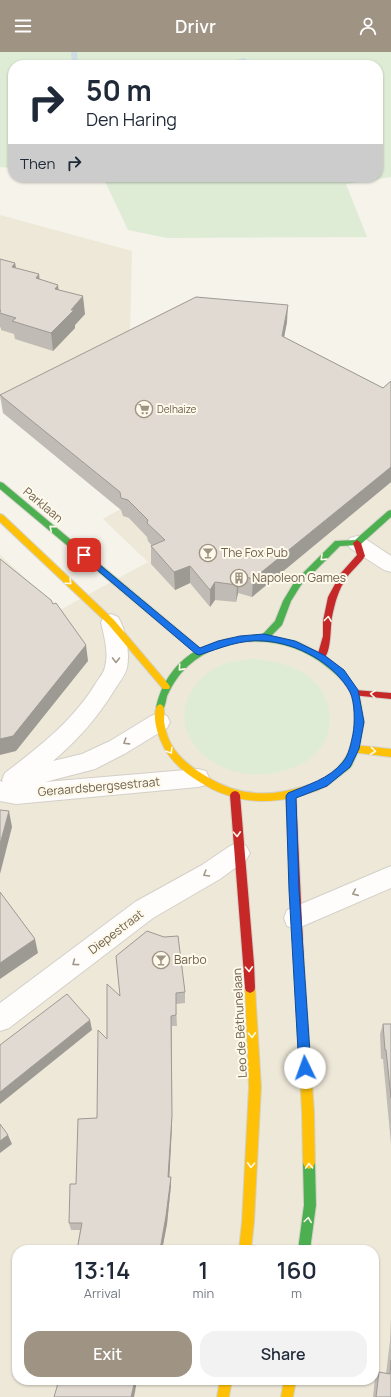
<!DOCTYPE html>
<meta charset="utf-8">
<style>
:root{--surface:#fff;--page:#f2f2f3;--text:#1f2937;--muted:#747a83;--accent:#9f9384}
body{margin:0;font-family:Manrope,sans-serif;background:var(--page);color:var(--text);height:100vh;display:flex;flex-direction:column;font-size:15px;white-space:nowrap}
*{box-sizing:border-box;margin:0}
p{font-size:13px;color:var(--muted)}
.icon{flex:none;width:22px;height:22px;fill:none;stroke:currentColor;stroke-width:2;stroke-linecap:round;stroke-linejoin:round}
.map{position:relative;flex:1;overflow:hidden}
.sheet{position:absolute;left:12px;top:1193px;width:367px;height:140px;display:flex;flex-direction:column;background:var(--surface);border-radius:16px;box-shadow:0 1px 3px #0004}
.sheet>*{flex:none}
.hud{position:absolute;left:8px;top:8px;width:375px;height:122px;border-radius:16px;box-shadow:0 1px 3px #0004;background:#fff;color:var(--text);overflow:hidden}
.pin{position:absolute;display:grid;place-items:center;width:34px;height:34px;color:#fff;margin:-17px;border-radius:8px;box-shadow:0 2px 6px #0006}
.me{position:absolute;width:44px;margin:-22px;rotate:357deg;stroke-linejoin:round;filter:drop-shadow(0 0 3px #0008)}
.turn{display:flex;align-items:center;gap:14px;height:84px;padding:0 12px;font-size:18px}
.turn .icon{width:52px;height:52px;stroke-width:2.5}
.turn b{display:block;font-size:28px;line-height:34px}
.then{display:flex;align-items:center;height:38px;padding:0 12px;background:#0003;gap:8px;font-size:15px}
.eta{display:flex;justify-content:space-evenly;align-items:center;height:68px;text-align:center}
.eta b{font-size:24px;font-weight:600;line-height:28px}
.cta{display:flex;gap:8px;margin-top:auto;padding:8px 12px}
.cta a{flex:1;height:46px;border-radius:16px;background:var(--accent);color:#fff;font-size:16px;font-weight:600;line-height:46px;text-align:center}
.cta a+a{background:var(--page);color:var(--text)}
header{display:flex;justify-content:space-between;align-items:center;height:52px;padding:0 12px;background:var(--accent);color:#fff;font-size:18px;font-weight:600}
.map>svg:first-child{display:block}
.residential{fill:#ede8d8;fill-rule:evenodd}
.green{fill:#deecd6}
.lines{fill:none;stroke-linecap:round;stroke-linejoin:round}
.stream{fill:#cddde4;fill-rule:evenodd}
.street-casing{stroke:#d4d0c8;stroke-width:2}
.fast-casing{stroke:#d4d0c8;stroke-width:2}
.slow-casing{stroke:#d4d0c8;stroke-width:2}
.jam-casing{stroke:#d4d0c8;stroke-width:2}
.street{fill:#fefdfc;fill-rule:evenodd}
.fast{fill:#4caf50;fill-rule:evenodd}
.slow{fill:#ffc107;fill-rule:evenodd}
.jam{fill:#c62828;fill-rule:evenodd}
.wall{fill:#c1bbb5}
.shaded-wall{fill:#9d9993}
.building{fill:#e0dad2;stroke:#9d9993}
.oneway{stroke:#fdf9eb}
.oneway2{stroke:#a2978a}
.route{fill:#1a73e8;stroke:#114b97}
.labels{text-anchor:middle;stroke-width:4;stroke-linejoin:round;paint-order:stroke}
.far-poi-label{font-size:10px;fill:#70604d;stroke:#fdf9eb;text-anchor:start}
.street-label{font-size:12px;fill:#70604d;stroke:#fdf9eb}
.poi-label{font-size:12px;fill:#70604d;stroke:#fdf9eb;text-anchor:start}
</style>
<header><svg class="icon" aria-label="menu" viewBox="0 0 24 24"><path d="M4 6h16M4 12h16M4 18h16"/></svg>Drivr<svg class="icon" aria-label="person" viewBox="0 0 24 24"><circle cx="12" cy="8" r="4"/><path d="M4 21q1-7 8-7t8 7"/></svg></header>
<div class="map">
<svg width="391" height="1345" viewBox="0 0 391 1345">
<rect width="100%" height="100%" fill="#f5f3ea"/>
<path class="residential" d="M0,163L132,199L130,281L0,348Z
M391,344V1345H0V503L60,558L148,510L103,467L216,403ZM17,1198H374V1328H17Z"/>
<path class="green" d="M0,0H391V125L346,132L367,185L167,186L128,178L103,125H378V13H13V116L0,115Z
M250,607C270,608 288,611 305,622C336,641 339,688 308,708C273,731 218,727 193,691C175,665 188,633 212,618C224,610 237,609 250,607Z"/>
<g class="lines">
<path class="stream" d="M71,0H77L78,13H72Z
M244,6L247,8L246,9L227,13H215Z"/>
<defs>
<path id="street" d="M357,484L364,486L391,504V520L384,518L350,496L347,491L350,486Z
M111,562L118,565C126,578 130,600 127,616C125,623 119,631 115,637C98,665 78,688 53,709L82,702L110,689L151,664L159,661L167,664L170,670L167,676L126,701L95,717L45,730L198,717L206,719L209,726L206,733L198,735L16,752L0,749V729L3,730L2,728L5,721C39,695 73,669 96,631C99,626 104,621 105,615C109,601 104,584 101,570L104,565Z
M238,791L246,794L250,801L246,808L220,827L153,866L9,976L0,979V951L135,850L202,813L230,794Z
M391,814V836L296,877L287,874L284,866L287,858Z"/>
<path id="fast" d="M0,430L3,431L200,596L226,587L262,583L275,569L283,549L295,529L335,489L355,488L388,459L391,458V465L360,493L340,494L301,533L291,549L282,573L271,584L298,590L324,603L344,619L359,641L364,670L359,697L352,713L350,716L327,734L315,739L312,738L310,735C312,731 316,731 320,729C333,721 345,710 350,696C355,679 357,660 351,642C347,632 336,622 327,615C288,583 227,579 188,614C179,622 172,633 167,644C166,649 165,654 163,658H157L156,656C160,634 174,612 194,600L0,437Z
M309,1105L313,1107L315,1111L316,1153L310,1198H298L304,1153L303,1111L305,1107Z"/>
<path id="slow" d="M0,462L3,463L114,568L169,633L170,635L169,637H163L108,572L0,470Z
M160,652L163,654C165,658 164,663 164,669C165,676 167,685 171,692C178,705 191,715 204,723C242,747 274,745 315,731L318,732L320,735L318,738C275,754 237,754 198,729C182,719 168,707 161,689C157,680 152,664 157,654Z
M354,693L391,697V705L351,700L349,697L351,694Z
M299,908L303,910L304,913L314,1060L315,1111L313,1115L309,1117L305,1115L303,1111L302,1060L294,913L295,910Z
M250,931L254,933L255,936L261,1035L254,1170L251,1198H239L242,1170L249,1035L245,936L246,933Z
M220,1328H232L229,1345H217Z
M284,1328H296L293,1345H281Z"/>
<path id="jam" d="M357,488L361,491L365,504C360,512 352,518 347,525C338,538 335,551 332,565C330,575 332,605 321,608L317,605L323,584V569L328,545L341,521L357,503L353,491Z
M355,638L391,641V647L352,643L351,641L352,639Z
M235,739L238,740L240,743L254,912L255,936L254,939L250,941L246,939L245,936L230,743L232,740Z
M291,740L294,741L296,744L304,913L303,916L299,918L295,916L294,913L286,744L288,741Z"/>
</defs>
<use href="#street" class="street-casing"/>
<use href="#fast" class="fast-casing"/>
<use href="#slow" class="slow-casing"/>
<use href="#jam" class="jam-casing"/>
<use href="#street" class="street"/>
<use href="#fast" class="fast"/>
<use href="#slow" class="slow"/>
<use href="#jam" class="jam"/>
</g>
<path class="wall" d="M0,207L15,211L16,217L40,227L59,238L85,262L75,273V276L53,299L15,287L14,282L1,278V276L0,275Z
M287,270L284,285L383,336L391,329V430L252,545L238,541L236,550L215,548L210,555L190,531L175,538L151,512V494H152L148,489L147,485L129,466L123,464L121,458L3,361L0,343Z
M185,940V951L176,952L177,974H172V1073L169,1125H171V1133L167,1172L162,1198H77L80,1178H71L69,1171L76,1132L97,1066L107,987L120,944Z
M383,972H391V1092L383,1007H381L380,982Z
M391,1266V1345H373L375,1325L379,1320L386,1322L390,1289Z"/>
<path class="shaded-wall" d="M15,211L18,229L12,215Z
M39,222L41,240L36,226Z
M58,233L60,250L55,237Z
M83,244L85,262L75,273V276L53,299L51,281Z
M288,253L287,270L281,301L282,284Z
M391,415V430L252,545L253,527Z
M190,514V531L175,538L174,520Z
M239,523L238,541L236,550L237,533Z
M215,530V548L210,555V538Z
M86,593L88,609L16,699L0,703V687Z
M9,759L12,775L0,822V792Z
M35,887L38,901L0,927V911Z
M171,964L172,1073L169,1133L168,1125Z
M90,968L92,978L0,1052V1040Z
M8,1083L12,1092L0,1101V1089Z
M171,1125V1133L167,1172L162,1198H160Z
M135,1328H137L135,1340L134,1345H131Z"/>
<path class="building" d="M0,207L15,211L12,215L39,222L36,226L58,233L55,237L83,244L71,258H74L51,281L12,269L16,266L0,261V259H1L0,258Z
M196,245L288,253L282,284L383,336L391,329V415L253,527L239,523L237,533L215,530L210,538L190,514L174,520L151,494L165,488L147,471L148,468L128,448L121,446L120,440L0,343Z
M0,507L51,548L53,552L56,551L86,593L13,684L0,687Z
M0,758L9,759L0,792Z
M0,840L35,887L0,911Z
M147,879L164,885L178,884L185,940L176,941V963L171,964L172,1064L168,1125H171L166,1164L160,1198H77L82,1171H69L70,1132H76L78,1067L97,1066L98,978L107,987V932L120,944L116,904Z
M67,942L90,968L0,1040V993Z
M383,972H391V1046L386,998H385Z
M0,1072L8,1083L0,1089Z
M391,1308V1345H376L379,1320L390,1322Z
M59,1328H135L131,1345H54Z"/>
<defs><path id="oneway-chevron" d="M-2-3.5L2.5 0L-2 3.5" fill="none" stroke-width="1.6" stroke-linecap="round" stroke-linejoin="round"/></defs>
<g class="oneway">
<use href="#oneway-chevron" transform="translate(52 476) rotate(-140)"/>
<use href="#oneway-chevron" transform="translate(323 506) rotate(136)"/>
<use href="#oneway-chevron" transform="translate(69 530) rotate(44)"/>
<use href="#oneway-chevron" transform="translate(328 567) rotate(-83)"/>
<use href="#oneway-chevron" transform="translate(181 616) rotate(132)"/>
<use href="#oneway-chevron" transform="translate(373 642) rotate(-175)"/>
<use href="#oneway-chevron" transform="translate(170 699) rotate(57)"/>
<use href="#oneway-chevron" transform="translate(373 699) rotate(6)"/>
<use href="#oneway-chevron" transform="translate(237 782) rotate(87)"/>
<use href="#oneway-chevron" transform="translate(249 917) rotate(87)"/>
<use href="#oneway-chevron" transform="translate(252 983) rotate(87)"/>
<use href="#oneway-chevron" transform="translate(251 1113) rotate(93)"/>
<use href="#oneway-chevron" transform="translate(309 1114) rotate(-92)"/>
<use href="#oneway-chevron" transform="translate(308 1168) rotate(-82)"/>
</g>
<g class="oneway2">
<use href="#oneway-chevron" transform="translate(116 608) rotate(91)"/>
<use href="#oneway-chevron" transform="translate(126 690) rotate(148)"/>
<use href="#oneway-chevron" transform="translate(206 822) rotate(149)"/>
<use href="#oneway-chevron" transform="translate(355 841) rotate(156)"/>
<use href="#oneway-chevron" transform="translate(75 911) rotate(143)"/>
</g>
<path class="route" d="M84,500L200,596L218,589L240,584L264,582L295,589L324,603L344,618L358,638L364,670L359,697L350,715L327,734L296,746L299,838L311,1016L309,1019L305,1021L301,1019L299,1016L289,838L286,744L288,741C307,733 329,727 343,710C349,703 351,691 353,682C355,671 355,650 350,640C334,611 297,591 264,589C241,587 221,596 199,603L196,602L82,505L80,503Z"/>
<defs>
<symbol id="supermarket-ring" viewBox="-11 -11 22 22"><circle r="9.5" fill="#fdf9eb" stroke="#9f9384" stroke-width="1.5"/><path d="M-6-5.5h2.5l.6 2H6L4.5 2H-2.5L-4.4-4H-6ZM-1.5 3.2a1.3 1.3 0 1 0 .1 0ZM3 3.2a1.3 1.3 0 1 0 .1 0Z" fill="#9f9384"/></symbol>
<symbol id="bar-ring" viewBox="-11 -11 22 22"><circle r="9.5" fill="#fdf9eb" stroke="#9f9384" stroke-width="1.5"/><path d="M-6-5H6L.8 .8V4.5H3.5V6h-7V4.5H-.8V.8Z" fill="#9f9384"/></symbol>
<symbol id="building-ring" viewBox="-11 -11 22 22"><circle r="9.5" fill="#fdf9eb" stroke="#9f9384" stroke-width="1.5"/><path d="M-4-6H4V6H1V3H-1V6H-4ZM-2.5-4.3h1.7v1.8h-1.7ZM.8-4.3h1.7v1.8H.8ZM-2.5-1h1.7V.8h-1.7ZM.8-1h1.7V.8H.8Z" fill="#9f9384"/></symbol>
</defs>
<g fill-rule="evenodd">
<use href="#supermarket-ring" x="134" y="347" width="20" height="20"/>
<use href="#bar-ring" x="198" y="491" width="20" height="20"/>
<use href="#building-ring" x="229" y="516" width="20" height="20"/>
<use href="#bar-ring" x="151" y="898" width="20" height="20"/>
</g>
<g class="labels">
<g class="far-poi-label">
<text x="157" y="361">Delhaize</text>
</g>
<g class="street-label">
<text transform="translate(43 453) rotate(40)" y="4">Parklaan</text>
<text transform="translate(99 735) rotate(-5)" y="4">Geraardsbergsestraat</text>
<text transform="translate(116 880) rotate(-37)" y="4">Diepestraat</text>
<text transform="translate(240 971) rotate(-93)" y="4">Leo de Béthunelaan</text>
</g>
<g class="poi-label">
<text x="221" y="505">The Fox Pub</text>
<text x="252" y="530">Napoleon Games</text>
<text x="174" y="912">Barbo</text>
</g>
</g>
</svg>
<div class="pin" style="left:84px;top:503px;background:#d93025"><svg class="icon" aria-label="arrive" viewBox="0 0 24 24"><path d="M6 21V4h12l-3 4 3 4H6"/></svg></div>
<svg class="me" style="left:305px;top:1016px" viewBox="-20 -20 40 40"><circle r="19" fill="#fff"/><path d="M0-13L10 11 0 6-10 11z" fill="#1a73e8"/></svg>
<div class="hud">
<div class="turn"><svg class="icon" aria-label="right" viewBox="0 0 24 24"><path d="M7 20v-9h11M14 6l5 5-5 5"/></svg><div><b>50 m</b>Den Haring</div></div>
<div class="then">Then<svg class="icon" aria-label="right" viewBox="0 0 24 24"><path d="M7 20v-9h11M14 6l5 5-5 5"/></svg></div>
</div>
<section class="sheet">
<div class="eta">
<div><b>13:14</b><p>Arrival</p></div>
<div><b>1</b><p>min</p></div>
<div><b>160</b><p>m</p></div>
</div>
<div class="cta"><a>Exit</a><a>Share</a></div>
</section>
</div>
